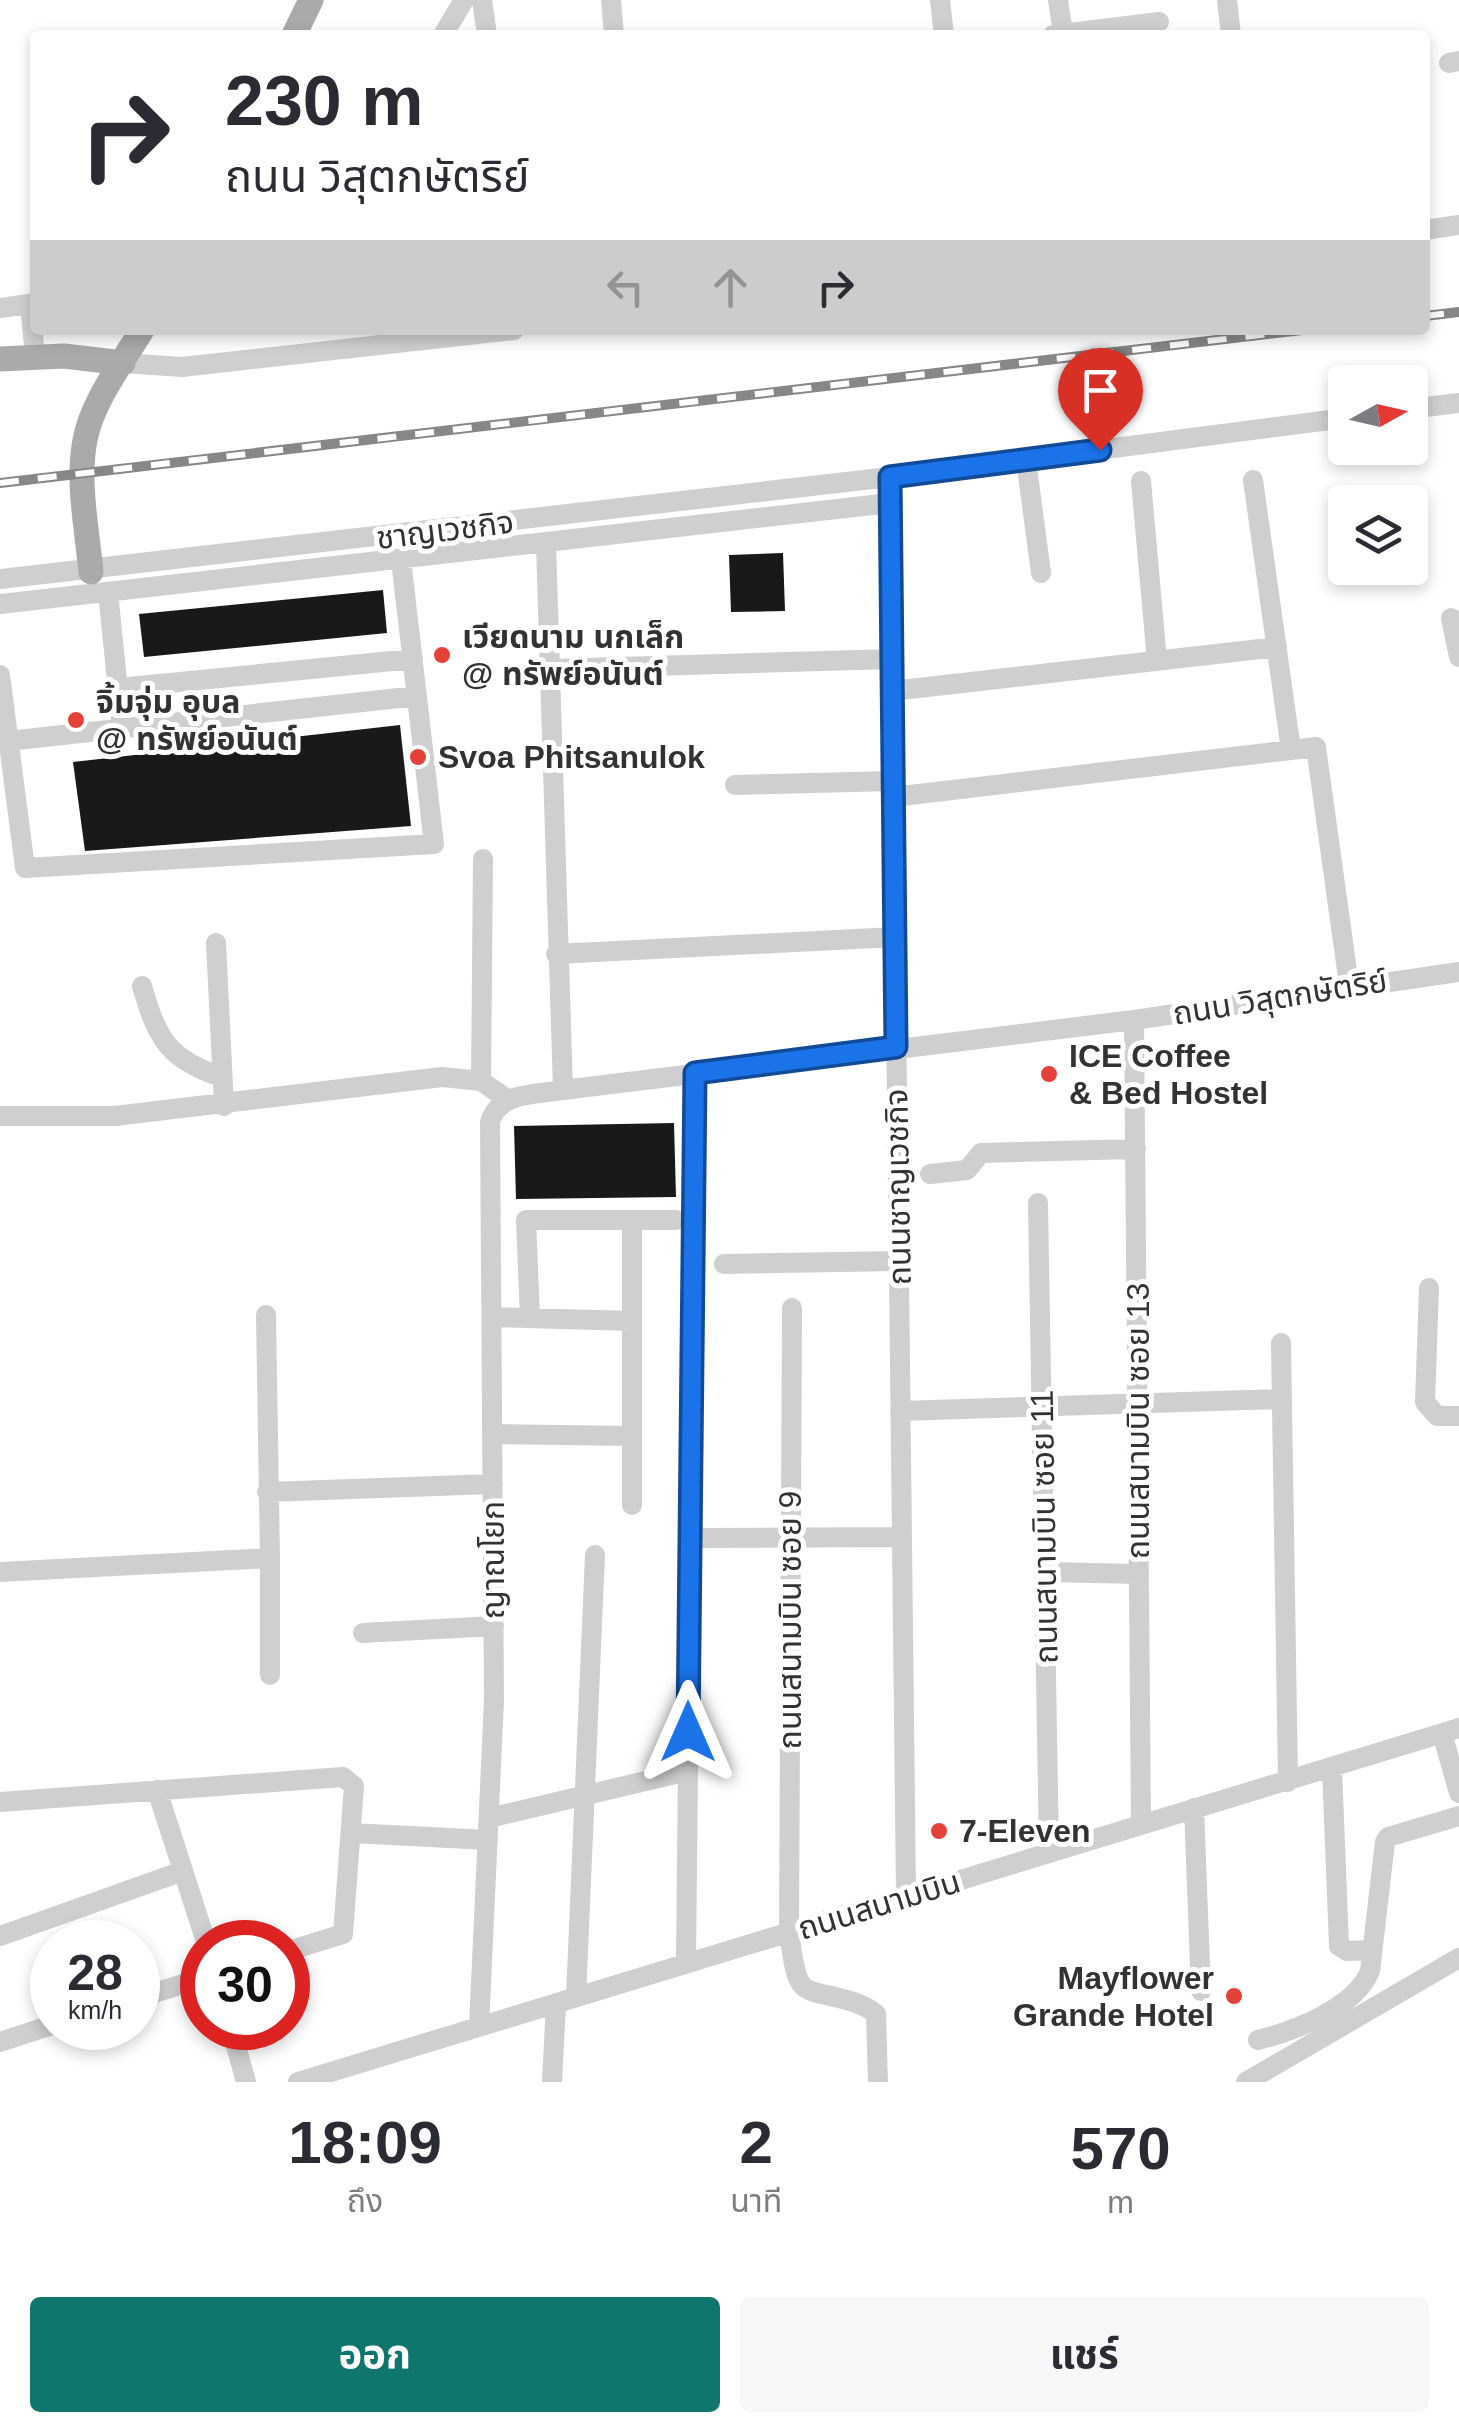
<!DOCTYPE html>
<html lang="th">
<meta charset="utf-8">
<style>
:root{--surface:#fff;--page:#f7f7f7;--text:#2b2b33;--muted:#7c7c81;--accent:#0f766e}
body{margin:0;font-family:Helvetica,"Noto Sans Thai",sans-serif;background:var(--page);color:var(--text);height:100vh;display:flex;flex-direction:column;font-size:38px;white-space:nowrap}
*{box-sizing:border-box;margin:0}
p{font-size:32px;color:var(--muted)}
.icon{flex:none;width:55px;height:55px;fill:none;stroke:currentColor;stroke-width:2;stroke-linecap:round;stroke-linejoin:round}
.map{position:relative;height:2082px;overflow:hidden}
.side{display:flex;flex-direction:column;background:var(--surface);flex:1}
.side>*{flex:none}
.hud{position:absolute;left:30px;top:30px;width:1400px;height:305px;border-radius:10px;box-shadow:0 5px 15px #0003;background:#fff;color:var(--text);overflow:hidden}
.needle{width:65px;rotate:82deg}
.buttons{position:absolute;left:1328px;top:365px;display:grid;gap:20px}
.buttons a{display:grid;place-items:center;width:100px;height:100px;border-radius:10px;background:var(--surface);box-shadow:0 5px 15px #0003;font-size:50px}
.speed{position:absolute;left:30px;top:1920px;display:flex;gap:20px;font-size:50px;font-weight:700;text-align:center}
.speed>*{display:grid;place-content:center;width:130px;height:130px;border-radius:50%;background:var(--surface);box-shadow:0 5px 15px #0003;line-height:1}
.speed small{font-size:25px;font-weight:400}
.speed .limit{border:15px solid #d22;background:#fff;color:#111}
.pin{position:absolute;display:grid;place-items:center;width:85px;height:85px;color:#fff;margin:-102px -42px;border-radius:50% 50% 50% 0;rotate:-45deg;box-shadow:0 0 10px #0007}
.pin .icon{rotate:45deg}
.me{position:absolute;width:110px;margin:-55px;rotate:0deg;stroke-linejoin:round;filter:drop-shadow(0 0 8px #0008)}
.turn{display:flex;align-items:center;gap:35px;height:210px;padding:0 30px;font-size:45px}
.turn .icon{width:130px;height:130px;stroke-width:2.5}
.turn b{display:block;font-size:70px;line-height:85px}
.lanes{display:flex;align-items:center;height:95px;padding:0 30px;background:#0003;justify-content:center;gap:50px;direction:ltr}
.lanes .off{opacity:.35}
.eta{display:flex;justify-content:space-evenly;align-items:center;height:170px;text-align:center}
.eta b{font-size:60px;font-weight:700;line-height:70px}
.button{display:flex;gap:20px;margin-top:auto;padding:20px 30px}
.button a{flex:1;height:115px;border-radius:10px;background:var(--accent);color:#fff;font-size:40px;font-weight:700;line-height:115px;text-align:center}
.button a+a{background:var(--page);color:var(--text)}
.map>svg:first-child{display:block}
.building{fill:#191919}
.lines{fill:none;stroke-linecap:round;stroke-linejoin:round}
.minor{stroke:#cfcfcf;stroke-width:20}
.major{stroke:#aaa;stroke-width:25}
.rail-casing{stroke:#878787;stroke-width:10}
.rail{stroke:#fff;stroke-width:6;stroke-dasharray:19;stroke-linecap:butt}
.route-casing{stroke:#114b97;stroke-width:25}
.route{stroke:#1a73e8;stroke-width:18}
.poi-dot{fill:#e54139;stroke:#fff;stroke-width:4}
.labels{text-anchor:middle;stroke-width:10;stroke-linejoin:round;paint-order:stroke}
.street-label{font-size:32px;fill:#323232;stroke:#fff}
.poi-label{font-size:32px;font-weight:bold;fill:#323232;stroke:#fff;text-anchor:start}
</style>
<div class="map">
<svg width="1459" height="2082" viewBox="0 0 1459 2082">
<rect width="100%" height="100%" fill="#fff"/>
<path class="building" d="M783,553L785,611L731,612L729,555Z
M383,590L387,633L144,657L139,614Z
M400,725L411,826L85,851L73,762Z
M674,1123L676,1197L516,1199L514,1126Z"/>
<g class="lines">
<path class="minor" d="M482,0L487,35
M611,0L614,35
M940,0L944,35
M1058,0L1063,33
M1227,0L1231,35
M443,35L464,0
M1053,35L1159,22
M1449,63L1459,61
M1425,230L1459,225
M30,304L35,356
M0,308L35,303
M123,363L182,367L514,330
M1410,409L1459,403
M1026,460L1041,573
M890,477L906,1896
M1253,480L1291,750
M1141,481L1157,661
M546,544L563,1090
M0,579L890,477L1345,418
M108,592L122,730
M0,604L890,503
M1451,618L1459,657
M550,669L891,659
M0,675L25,868L434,844L401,560
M118,688L413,659
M892,691L1277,647
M8,741L417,696
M735,785L893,781
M893,797L1316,747L1349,985
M216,943L224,1106
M556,954L895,937
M142,986C157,1038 168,1060 222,1077
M1134,1020L1141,1823
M481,1081L483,859
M0,1116H115L442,1077L481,1081L507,1099
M930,1174L967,1170L981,1153L1136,1149
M1038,1203L1049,1851
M632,1221V1505
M724,1264L899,1261
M1429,1288L1425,1402L1437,1416H1459
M792,1308L789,1933C792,1947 793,1976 803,1986C813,1997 854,1995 876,2014L878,2082
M492,1317L632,1321
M530,1318L526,1220H676
M1281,1343L1288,1782
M900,1411L1282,1399
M492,1434L632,1436
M267,1492L493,1484
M690,1538L902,1537
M0,1572L270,1558L266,1315
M1044,1572L1139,1574
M363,1633L494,1626
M270,1675V1558
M1442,1733L1459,1793
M1332,1768L1339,1946L1347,1951L1369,1950
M157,1790L206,1942
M0,1802L343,1777L354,1786L343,1934L288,1951
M1194,1808L1201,1991
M489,1818L688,1771
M351,1833L488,1840
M0,1936L183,1871
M686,1963L695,1073
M576,1997L595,1555
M138,1998L202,1978
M479,2027L494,1700L490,1122C500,1091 535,1095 563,1090L1134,1020L1459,972
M231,2028L246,2082
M1258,2040C1294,2031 1355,2008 1370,1971L1385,1842L1388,1837L1459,1816
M0,2042L52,2025
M298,2082L1459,1728
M552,2082L556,2003
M1246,2082L1459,1958"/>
<path class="major" d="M294,35L311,0
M0,359L64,356L123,363
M91,572C87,529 77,482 85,440C92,402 122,363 142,330"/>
<defs>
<path id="rail" d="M1425,316L1459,312
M0,483L1302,330"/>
</defs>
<use href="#rail" class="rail-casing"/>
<use href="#rail" class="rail"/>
</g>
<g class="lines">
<defs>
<path id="route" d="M688,1732L695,1073L896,1047L890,477L1100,450"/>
</defs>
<use href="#route" class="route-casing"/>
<use href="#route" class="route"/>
</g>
<g class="poi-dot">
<circle cx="442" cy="655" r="10"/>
<circle cx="76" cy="720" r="10"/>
<circle cx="418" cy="757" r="10"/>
<circle cx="1049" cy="1074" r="10"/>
<circle cx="939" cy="1831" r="10"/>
<circle cx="1234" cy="1996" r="10"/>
</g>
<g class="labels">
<g class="street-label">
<text transform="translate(445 530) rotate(-7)" y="11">ชาญเวชกิจ</text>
<text transform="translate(1280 997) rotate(-9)" y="11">ถนน วิสุตกษัตริย์</text>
<text transform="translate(898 1187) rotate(-91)" y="11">ถนนชาญเวชกิจ</text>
<text transform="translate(1138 1421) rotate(-90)" y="11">ถนนสนามบิน ซอย 13</text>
<text transform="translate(1044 1527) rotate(-91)" y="11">ถนนสนามบิน ซอย 11</text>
<text transform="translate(493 1560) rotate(-90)" y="11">ญาณโยก</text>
<text transform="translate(790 1620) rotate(-90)" y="11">ถนนสนามบิน ซอย 9</text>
<text transform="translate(879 1905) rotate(-17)" y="11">ถนนสนามบิน</text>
</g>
<g class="poi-label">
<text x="462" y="648">เวียดนาม นกเล็ก<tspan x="462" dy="37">@ ทรัพย์อนันต์</tspan></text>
<text x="96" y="713">จิ้มจุ่ม อุบล<tspan x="96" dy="37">@ ทรัพย์อนันต์</tspan></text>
<text x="438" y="768">Svoa Phitsanulok</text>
<text x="1069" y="1067">ICE Coffee<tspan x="1069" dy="37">&amp; Bed Hostel</tspan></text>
<text x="959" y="1842">7-Eleven</text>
<text x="1214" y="1989" text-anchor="end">Mayflower<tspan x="1214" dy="37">Grande Hotel</tspan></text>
</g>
</g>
</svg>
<div class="buttons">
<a><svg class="needle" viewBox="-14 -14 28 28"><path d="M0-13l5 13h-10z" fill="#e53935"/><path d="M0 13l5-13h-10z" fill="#7c7c81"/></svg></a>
<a><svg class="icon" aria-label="layers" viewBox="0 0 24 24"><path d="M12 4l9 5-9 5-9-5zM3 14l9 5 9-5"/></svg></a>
</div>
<div class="speed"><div>28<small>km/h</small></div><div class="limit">30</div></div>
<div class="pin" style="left:1100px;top:450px;background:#d93025"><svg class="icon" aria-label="arrive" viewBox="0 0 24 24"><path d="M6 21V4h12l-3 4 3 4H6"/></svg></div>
<svg class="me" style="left:688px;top:1732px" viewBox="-20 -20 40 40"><path d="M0-17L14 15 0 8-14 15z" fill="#1a73e8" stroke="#fff" stroke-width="4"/></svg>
<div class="hud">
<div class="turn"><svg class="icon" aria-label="right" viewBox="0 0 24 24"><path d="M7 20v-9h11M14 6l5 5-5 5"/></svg><div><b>230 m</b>ถนน วิสุตกษัตริย์</div></div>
<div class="lanes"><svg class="icon off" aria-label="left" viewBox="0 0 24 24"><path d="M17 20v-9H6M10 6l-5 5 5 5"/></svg><svg class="icon off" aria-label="ahead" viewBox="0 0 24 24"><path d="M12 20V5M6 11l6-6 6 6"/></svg><svg class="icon" aria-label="right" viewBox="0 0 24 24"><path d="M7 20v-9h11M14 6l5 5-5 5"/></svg></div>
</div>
</div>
<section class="side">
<div class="eta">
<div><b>18:09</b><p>ถึง</p></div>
<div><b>2</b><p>นาที</p></div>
<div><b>570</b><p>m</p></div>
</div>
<div class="button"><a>ออก</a><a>แชร์</a></div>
</section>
